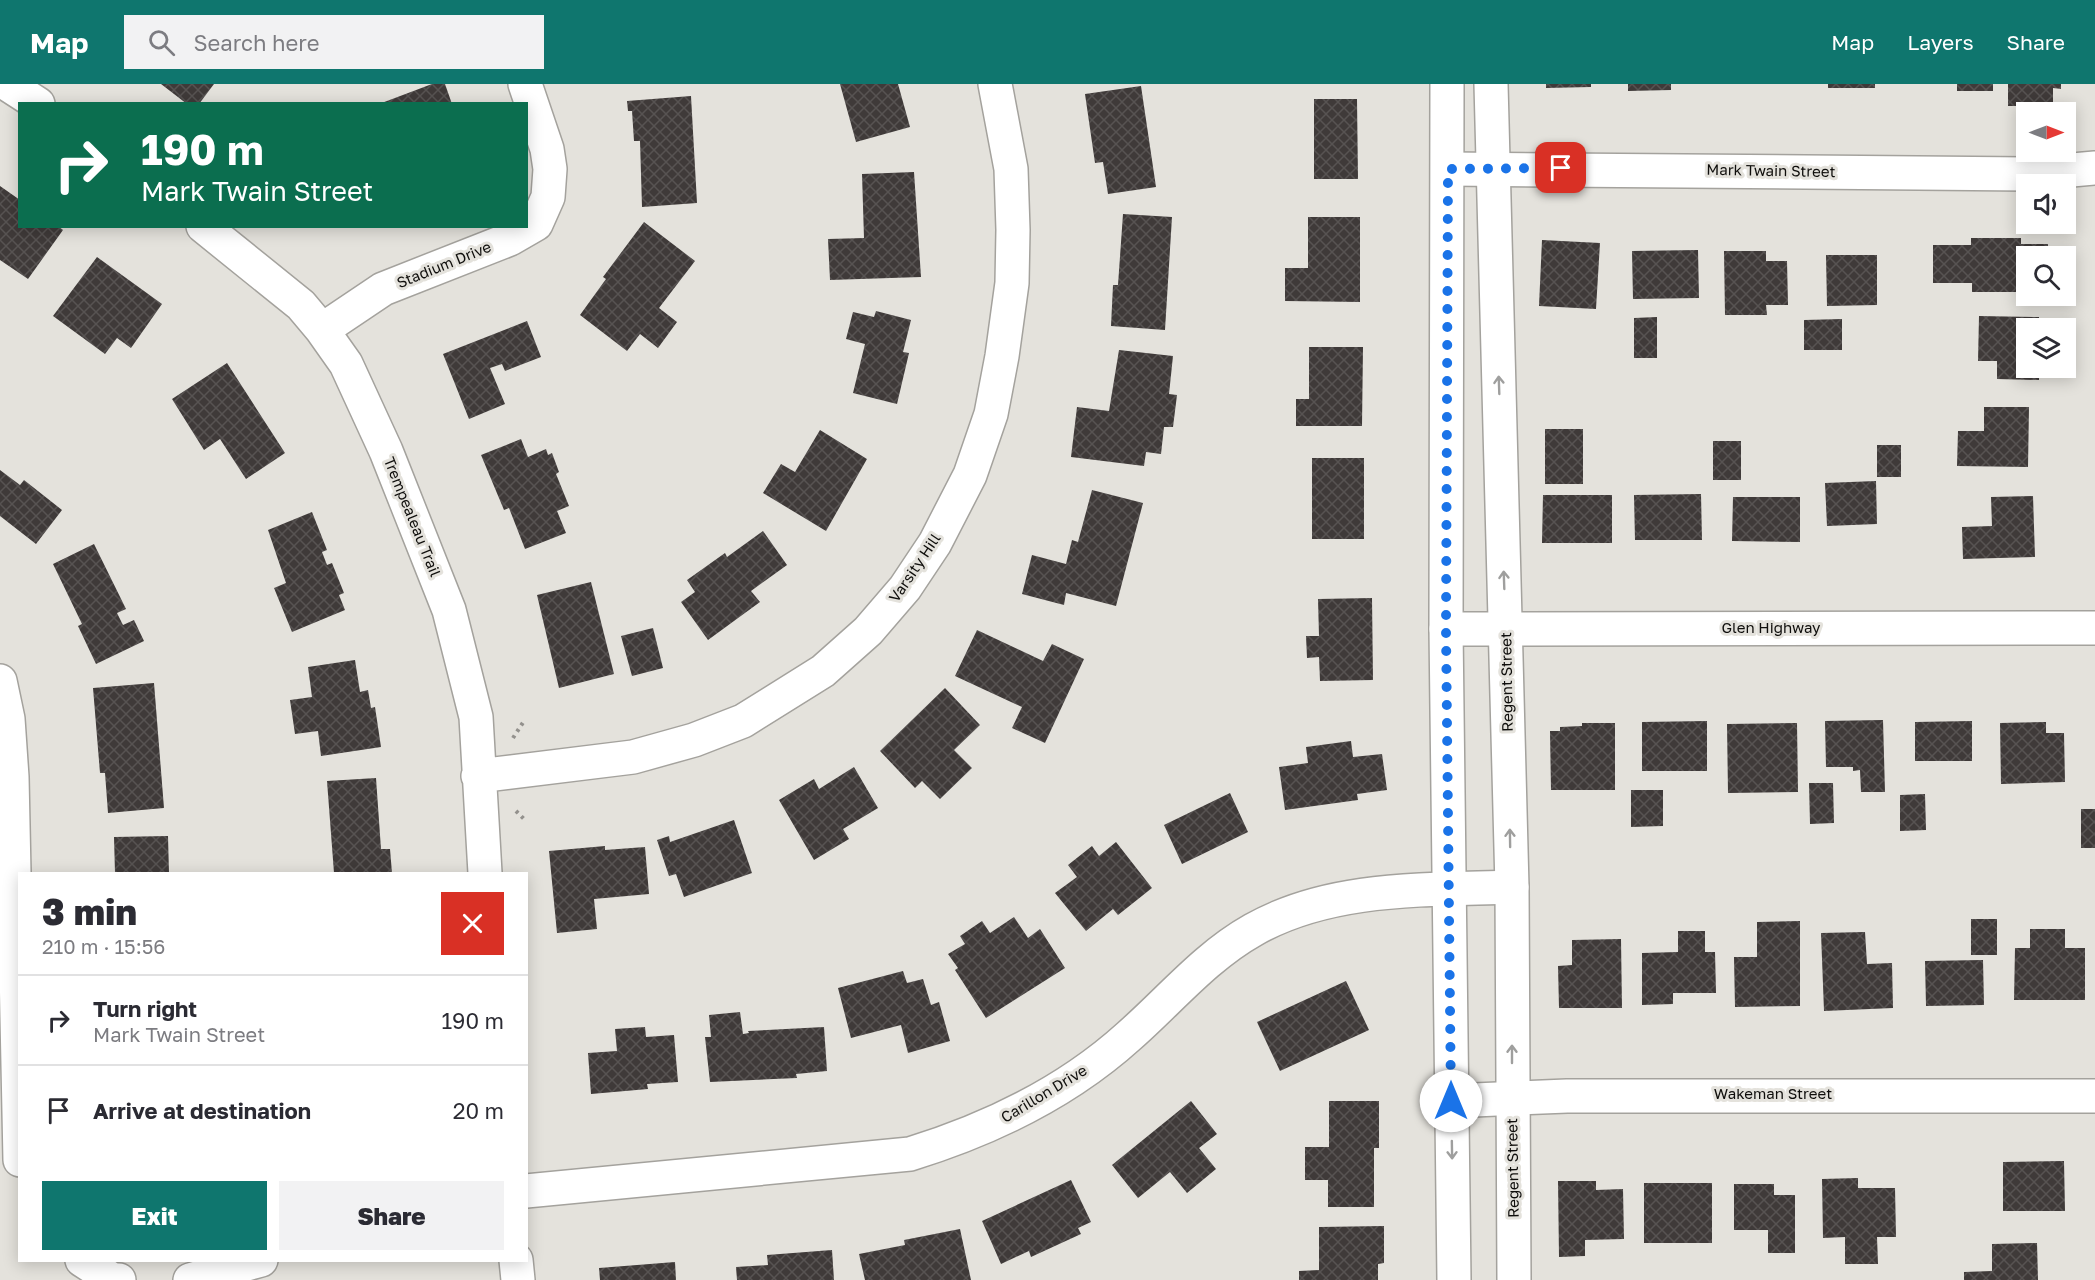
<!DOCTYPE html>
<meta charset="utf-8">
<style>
:root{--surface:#fff;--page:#f2f2f3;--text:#2b2b33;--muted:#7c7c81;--line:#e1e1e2;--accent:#0f766e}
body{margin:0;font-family:"Golos Text",sans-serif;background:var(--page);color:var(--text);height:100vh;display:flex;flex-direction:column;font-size:22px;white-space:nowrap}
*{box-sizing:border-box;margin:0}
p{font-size:20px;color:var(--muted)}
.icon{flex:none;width:33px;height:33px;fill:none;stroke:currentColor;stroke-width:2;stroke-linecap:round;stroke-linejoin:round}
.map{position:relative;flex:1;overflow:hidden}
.sheet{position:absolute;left:18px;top:788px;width:510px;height:390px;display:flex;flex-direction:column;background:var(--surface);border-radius:0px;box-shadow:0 3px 15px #0003}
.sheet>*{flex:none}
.top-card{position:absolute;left:18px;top:18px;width:510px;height:126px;border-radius:0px;box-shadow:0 3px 15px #0003;background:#0b6e4f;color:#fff;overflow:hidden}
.needle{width:39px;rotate:90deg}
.controls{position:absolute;left:2016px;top:18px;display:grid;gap:12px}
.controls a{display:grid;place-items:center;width:60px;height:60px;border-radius:0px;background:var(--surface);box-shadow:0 3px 15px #0003;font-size:30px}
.pin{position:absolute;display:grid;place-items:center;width:51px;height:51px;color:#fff;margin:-26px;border-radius:12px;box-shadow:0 3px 9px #0006}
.me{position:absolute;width:66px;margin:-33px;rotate:0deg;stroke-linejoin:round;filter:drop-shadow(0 0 4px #0008)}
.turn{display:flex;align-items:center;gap:21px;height:126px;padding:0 24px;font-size:27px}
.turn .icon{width:78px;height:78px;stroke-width:2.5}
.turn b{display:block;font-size:42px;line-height:51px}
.round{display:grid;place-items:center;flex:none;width:63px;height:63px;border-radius:0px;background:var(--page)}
.headline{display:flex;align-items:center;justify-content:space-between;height:102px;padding:0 24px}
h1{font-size:36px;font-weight:800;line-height:45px}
.primary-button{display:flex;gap:12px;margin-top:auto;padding:12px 24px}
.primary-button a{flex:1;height:69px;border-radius:0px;background:var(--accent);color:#fff;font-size:24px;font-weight:800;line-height:69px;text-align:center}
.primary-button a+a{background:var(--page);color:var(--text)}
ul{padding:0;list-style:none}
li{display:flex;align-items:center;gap:18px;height:90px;padding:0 24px;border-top:2px solid var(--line)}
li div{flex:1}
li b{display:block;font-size:22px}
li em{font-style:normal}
header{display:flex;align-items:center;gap:36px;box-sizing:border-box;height:84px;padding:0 30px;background:var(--accent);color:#fff}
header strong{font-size:28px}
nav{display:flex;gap:33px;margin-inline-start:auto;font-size:21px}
.search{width:420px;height:54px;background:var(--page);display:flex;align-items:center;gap:15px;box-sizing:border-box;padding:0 21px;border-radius:0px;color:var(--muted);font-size:22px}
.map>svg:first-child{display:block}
.building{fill:url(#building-cross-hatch)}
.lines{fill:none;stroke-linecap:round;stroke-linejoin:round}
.street-casing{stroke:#a4a29d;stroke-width:36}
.secondary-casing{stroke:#a4a29d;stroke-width:36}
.path{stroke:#93918d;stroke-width:4;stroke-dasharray:3 4.5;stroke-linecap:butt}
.street{stroke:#fff;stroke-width:33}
.secondary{stroke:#fff;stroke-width:33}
.oneway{stroke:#9f9f9e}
.route{stroke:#1a73e8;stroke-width:10;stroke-dasharray:0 18}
.labels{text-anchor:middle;stroke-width:6;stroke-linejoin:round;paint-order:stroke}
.street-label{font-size:15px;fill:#0f0e0c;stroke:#e4e2dc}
</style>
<header>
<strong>Map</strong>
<div class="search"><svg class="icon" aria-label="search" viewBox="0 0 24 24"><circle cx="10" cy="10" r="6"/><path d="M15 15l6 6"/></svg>Search here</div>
<nav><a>Map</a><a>Layers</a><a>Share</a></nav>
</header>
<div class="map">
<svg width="2095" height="1196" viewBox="0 0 2095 1196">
<defs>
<pattern id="building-cross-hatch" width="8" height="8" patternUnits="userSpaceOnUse" patternTransform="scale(1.5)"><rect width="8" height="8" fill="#3f3a39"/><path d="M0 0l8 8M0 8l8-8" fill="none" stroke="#575352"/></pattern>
</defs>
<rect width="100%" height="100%" fill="#e4e2dc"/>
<path class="building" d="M161,0H214L199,20H187Z
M432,0H445L452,20H379Z
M840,0H898L910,43L856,58Z
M1546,0H1591V3L1546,4Z
M1628,0H1671V6L1628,7Z
M1828,0H1875V4H1828Z
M1957,0H1993V7H1957Z
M2008,0H2061V5L2053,4V22H2008Z
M1141,2L1156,103L1108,110L1103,78L1095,79L1085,10Z
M691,12L697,119L642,123L640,57H634L632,27H628L627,17Z
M1314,15H1357L1358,95H1314Z
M914,88L921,193L830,196L828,155L864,154L862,90Z
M0,102L20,116V142H58L63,146L28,195L0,176Z
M1123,130L1172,133L1165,246L1111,242L1113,201H1118Z
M1308,133H1360V218L1285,217V184H1308Z
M644,138L695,177L659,224L677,238L658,264L640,250L627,267L580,231L606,195L603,193Z
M1971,154H2021V160H2048V172H2026V208H1972V199H1933V161H1971Z
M1542,156L1600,159L1596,225L1539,222Z
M1698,166L1699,214L1633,215L1632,167Z
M1724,167H1766V177H1787L1788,221H1766L1767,231H1725Z
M1826,171H1877V221L1827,222Z
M97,173L162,220L131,264L117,254L105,270L53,232Z
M876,227L911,236L903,268L909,269L897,320L853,309L865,260L846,255L853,228L874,233Z
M1979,232L2039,233V244H2026V284H2039V296L1997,295V277H1978Z
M1657,233V274H1634V234Z
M1842,235V266H1804V236Z
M527,237L541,273L505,287L502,280L490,284L505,320L469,335L443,270Z
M1309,263H1363L1362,342H1296V315H1309Z
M1119,266L1173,272L1169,310L1177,311L1173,343H1164L1161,370L1146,368L1144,382L1071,373L1077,323L1109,327Z
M227,279L285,369L246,395L220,355L204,366L172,315Z
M1984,323H2029L2028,383L1957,382L1958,347H1984Z
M1545,345H1583V400H1545Z
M820,346L867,375L826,447L763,409L781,380L795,388Z
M521,355L528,373L546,365L548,371L552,369L559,388L556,390L569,422L557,427L566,449L525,465L509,424L504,426L481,371Z
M1713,357H1741V396H1713Z
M1877,361H1901V393H1877Z
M1312,374H1364V455H1312Z
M0,386L20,401L24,396L62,426L36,460L0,432Z
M1876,397L1877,440L1827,442L1825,399Z
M1092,406L1143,419L1116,522L1066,509L1064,521L1022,510L1032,471L1066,480L1072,456L1078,458Z
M1701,410L1702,456H1635L1634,411Z
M1543,411H1612V459H1542Z
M2033,412L2035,473L1963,475L1962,443L1992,442L1991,413Z
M1733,413H1800V458L1732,457Z
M312,428L327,466L322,468L327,481L332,479L344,509L339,511L345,526L292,548L274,504L286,499L268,446Z
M763,447L787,481L751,507L760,518L708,556L681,518L695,508L687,496L725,469L727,473Z
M94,460L126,525L117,529L123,541L134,536L144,557L96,580L78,542L82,540L53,480Z
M591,498L614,590L559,604L537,511Z
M1372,514L1373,596L1320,597L1319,573L1307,574L1306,552H1319L1318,515Z
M653,544L663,584L632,592L621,552Z
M977,546L1043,577L1052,560L1084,575L1045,659L1012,644L1022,623L955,592Z
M355,576L360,608L368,606L371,624L375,623L381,663L321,672L318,647L295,650L290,616L312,613L308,583Z
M154,599L164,724L108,729L105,689H100L93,604Z
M945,604L980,641L954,666L972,684L940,715L922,697L915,704L880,667Z
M1883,636L1885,708H1861L1860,686L1853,687V683H1826L1825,637Z
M1707,637V687H1642V638Z
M1972,637V677H1915V638Z
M2046,638V649H2064L2065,698L2001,700L2000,639Z
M1582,639H1615V706H1551L1550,647H1560V643L1582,642Z
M1797,639L1798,708L1728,709L1727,640Z
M1351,657L1353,673L1382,670L1387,706L1357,710L1358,716L1285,726L1279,683L1308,679L1306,663Z
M854,683L878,724L843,745L849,755L814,776L779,716L814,695L819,705Z
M376,694L381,765H390L392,789H334L327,697Z
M1809,699H1833L1834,739L1810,740Z
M1631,706H1663V742L1631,743Z
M1230,709L1248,748L1182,780L1164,741Z
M1925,710L1926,746L1900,747V711Z
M2081,725H2095V764H2081Z
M734,736L752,789L684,813L676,790L669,792L657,756L669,752L670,758Z
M168,752L169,789H115L114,753Z
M1116,758L1152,804L1118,831L1113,825L1086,847L1055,809L1077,793L1068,781L1092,762L1099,772Z
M605,762V766L645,763L649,810L594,815L597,845L557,849L549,767Z
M1014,833L1028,854L1040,845L1065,884L986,934L955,886L958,884L948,870L965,860L960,852L982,837L990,849Z
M1971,835H1997V871H1971Z
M1800,837V922L1735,923L1734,873H1757V838Z
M2030,845H2065V864H2085V916H2014L2015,864H2030Z
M1678,847H1705V868H1715L1716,909H1673V920L1642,921V869L1678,868Z
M1865,848L1867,880L1892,879L1893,924L1824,927L1821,849Z
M1621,855L1622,924H1559L1558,882L1572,881V856Z
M1983,876L1984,921L1926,922L1925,877Z
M903,887L907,899L923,895L931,921L939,918L950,957L908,969L901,941L851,954L838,904Z
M1346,897L1369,946L1280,987L1257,938Z
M740,928L743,950L749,949L748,947L824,943L827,987L796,990L797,994L710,998L705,953H711L709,931Z
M645,943L646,953L674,951L678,998L647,1000L648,1005L591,1010L588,969L617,967L615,945Z
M1191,1017L1217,1050L1199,1064L1216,1085L1187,1109L1170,1088L1138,1114L1112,1081Z
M1329,1017H1379V1064H1374V1123H1328V1096H1305V1063H1329Z
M2064,1077L2065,1127H2003V1078Z
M1858,1094V1104H1895L1896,1153H1877L1878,1180H1845V1153L1823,1154L1822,1095Z
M1071,1096L1091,1138L1078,1144L1081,1150L1031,1173L1029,1167L1001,1180L982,1137Z
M1558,1097H1596V1106L1623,1105L1624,1155L1585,1156V1172L1559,1173Z
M1644,1099H1712V1159H1644Z
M1734,1100H1774V1111H1795V1169H1768V1146H1734Z
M1384,1142V1179L1378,1180V1196H1299V1187L1319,1186V1143Z
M960,1145L971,1196H865L859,1170L905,1161L904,1156Z
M2037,1159L2038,1196H1964V1188L1992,1187V1160Z
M832,1166L834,1196H737L736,1183L768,1181L767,1171Z
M675,1178L676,1196H600L599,1184Z"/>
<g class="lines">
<defs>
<path id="street" d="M7,0L38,20
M1448,85L2028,90L2095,84
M203,142L301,221L322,246L346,280L386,367L449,526L476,633L485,789
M322,246L383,205L510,155L536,140L548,113L550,85L547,65L525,0
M1446,545L2095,544
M0,597L8,635L12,693L20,1076
M478,692L633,673L694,656L743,637L823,587L868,547L905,504L935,459L970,391L991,330L1002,272L1012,199L1013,146L1011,85L995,0
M1451,1017L1567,1012H2095
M526,1107L910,1070C991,1045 1066,1009 1129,952C1170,916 1205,873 1253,846C1330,802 1426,806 1512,803
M82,1176L113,1196H119
M516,1176L518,1196
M190,1196L261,1176"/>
<path id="secondary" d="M1447,0L1446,545L1454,1196
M1491,0L1512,803L1514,1196"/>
</defs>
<use href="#street" class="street-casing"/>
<use href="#secondary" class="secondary-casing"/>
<path class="path" d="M513,654L524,637
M516,727L524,735"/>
<use href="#street" class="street"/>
<use href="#secondary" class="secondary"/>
</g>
<defs><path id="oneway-shaft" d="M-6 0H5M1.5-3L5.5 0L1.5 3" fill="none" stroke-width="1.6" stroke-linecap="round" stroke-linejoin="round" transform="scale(1.5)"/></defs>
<g class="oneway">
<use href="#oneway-shaft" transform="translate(1499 301) rotate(-92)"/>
<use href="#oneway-shaft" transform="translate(1504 496) rotate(-92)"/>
<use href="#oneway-shaft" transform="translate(1510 754) rotate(-91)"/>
<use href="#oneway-shaft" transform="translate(1512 970) rotate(-90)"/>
<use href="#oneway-shaft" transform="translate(1452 1066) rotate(89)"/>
</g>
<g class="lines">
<path class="route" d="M1451,1017L1446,545L1448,85L1561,84"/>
</g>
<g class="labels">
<g class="street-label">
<text transform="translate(1771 87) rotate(1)" y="5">Mark Twain Street</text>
<text transform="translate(444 181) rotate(-22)" y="5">Stadium Drive</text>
<text transform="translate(412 433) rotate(68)" y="5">Trempealeau Trail</text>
<text transform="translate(915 484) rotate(-56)" y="5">Varsity Hill</text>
<text x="1771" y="549">Glen Highway</text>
<text transform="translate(1507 598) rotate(-91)" y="5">Regent Street</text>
<text transform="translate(1044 1010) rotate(-31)" y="5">Carillon Drive</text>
<text x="1773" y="1015">Wakeman Street</text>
<text transform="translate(1513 1084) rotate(-91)" y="5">Regent Street</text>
</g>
</g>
</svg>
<div class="controls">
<a><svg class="needle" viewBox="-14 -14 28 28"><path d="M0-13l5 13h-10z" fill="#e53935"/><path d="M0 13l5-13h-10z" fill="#7c7c81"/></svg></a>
<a><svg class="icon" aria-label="sound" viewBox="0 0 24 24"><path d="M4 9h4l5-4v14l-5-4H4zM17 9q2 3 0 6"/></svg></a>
<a><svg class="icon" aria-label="search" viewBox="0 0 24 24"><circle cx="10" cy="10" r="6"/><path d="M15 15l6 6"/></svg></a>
<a><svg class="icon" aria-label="layers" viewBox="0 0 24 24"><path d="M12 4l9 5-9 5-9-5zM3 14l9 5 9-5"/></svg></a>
</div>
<div class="pin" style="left:1561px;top:84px;background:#d93025"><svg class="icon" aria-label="arrive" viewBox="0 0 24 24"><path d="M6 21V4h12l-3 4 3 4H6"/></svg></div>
<svg class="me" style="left:1451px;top:1017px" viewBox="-20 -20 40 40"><circle r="19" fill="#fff"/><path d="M0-13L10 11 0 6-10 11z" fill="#1a73e8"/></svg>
<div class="top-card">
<div class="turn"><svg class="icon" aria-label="right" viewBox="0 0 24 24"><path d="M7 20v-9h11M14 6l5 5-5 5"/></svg><div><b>190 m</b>Mark Twain Street</div></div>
</div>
<section class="sheet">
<div class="headline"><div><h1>3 min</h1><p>210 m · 15:56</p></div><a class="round" style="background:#d93025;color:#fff"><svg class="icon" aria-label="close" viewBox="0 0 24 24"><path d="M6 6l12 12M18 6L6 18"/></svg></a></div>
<ul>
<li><svg class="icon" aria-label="right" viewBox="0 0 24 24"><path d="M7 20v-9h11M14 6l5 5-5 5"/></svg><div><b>Turn right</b><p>Mark Twain Street</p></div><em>190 m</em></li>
<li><svg class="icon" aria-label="arrive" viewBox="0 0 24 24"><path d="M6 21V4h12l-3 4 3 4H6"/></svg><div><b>Arrive at destination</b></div><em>20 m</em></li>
</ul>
<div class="primary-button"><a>Exit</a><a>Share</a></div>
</section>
</div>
